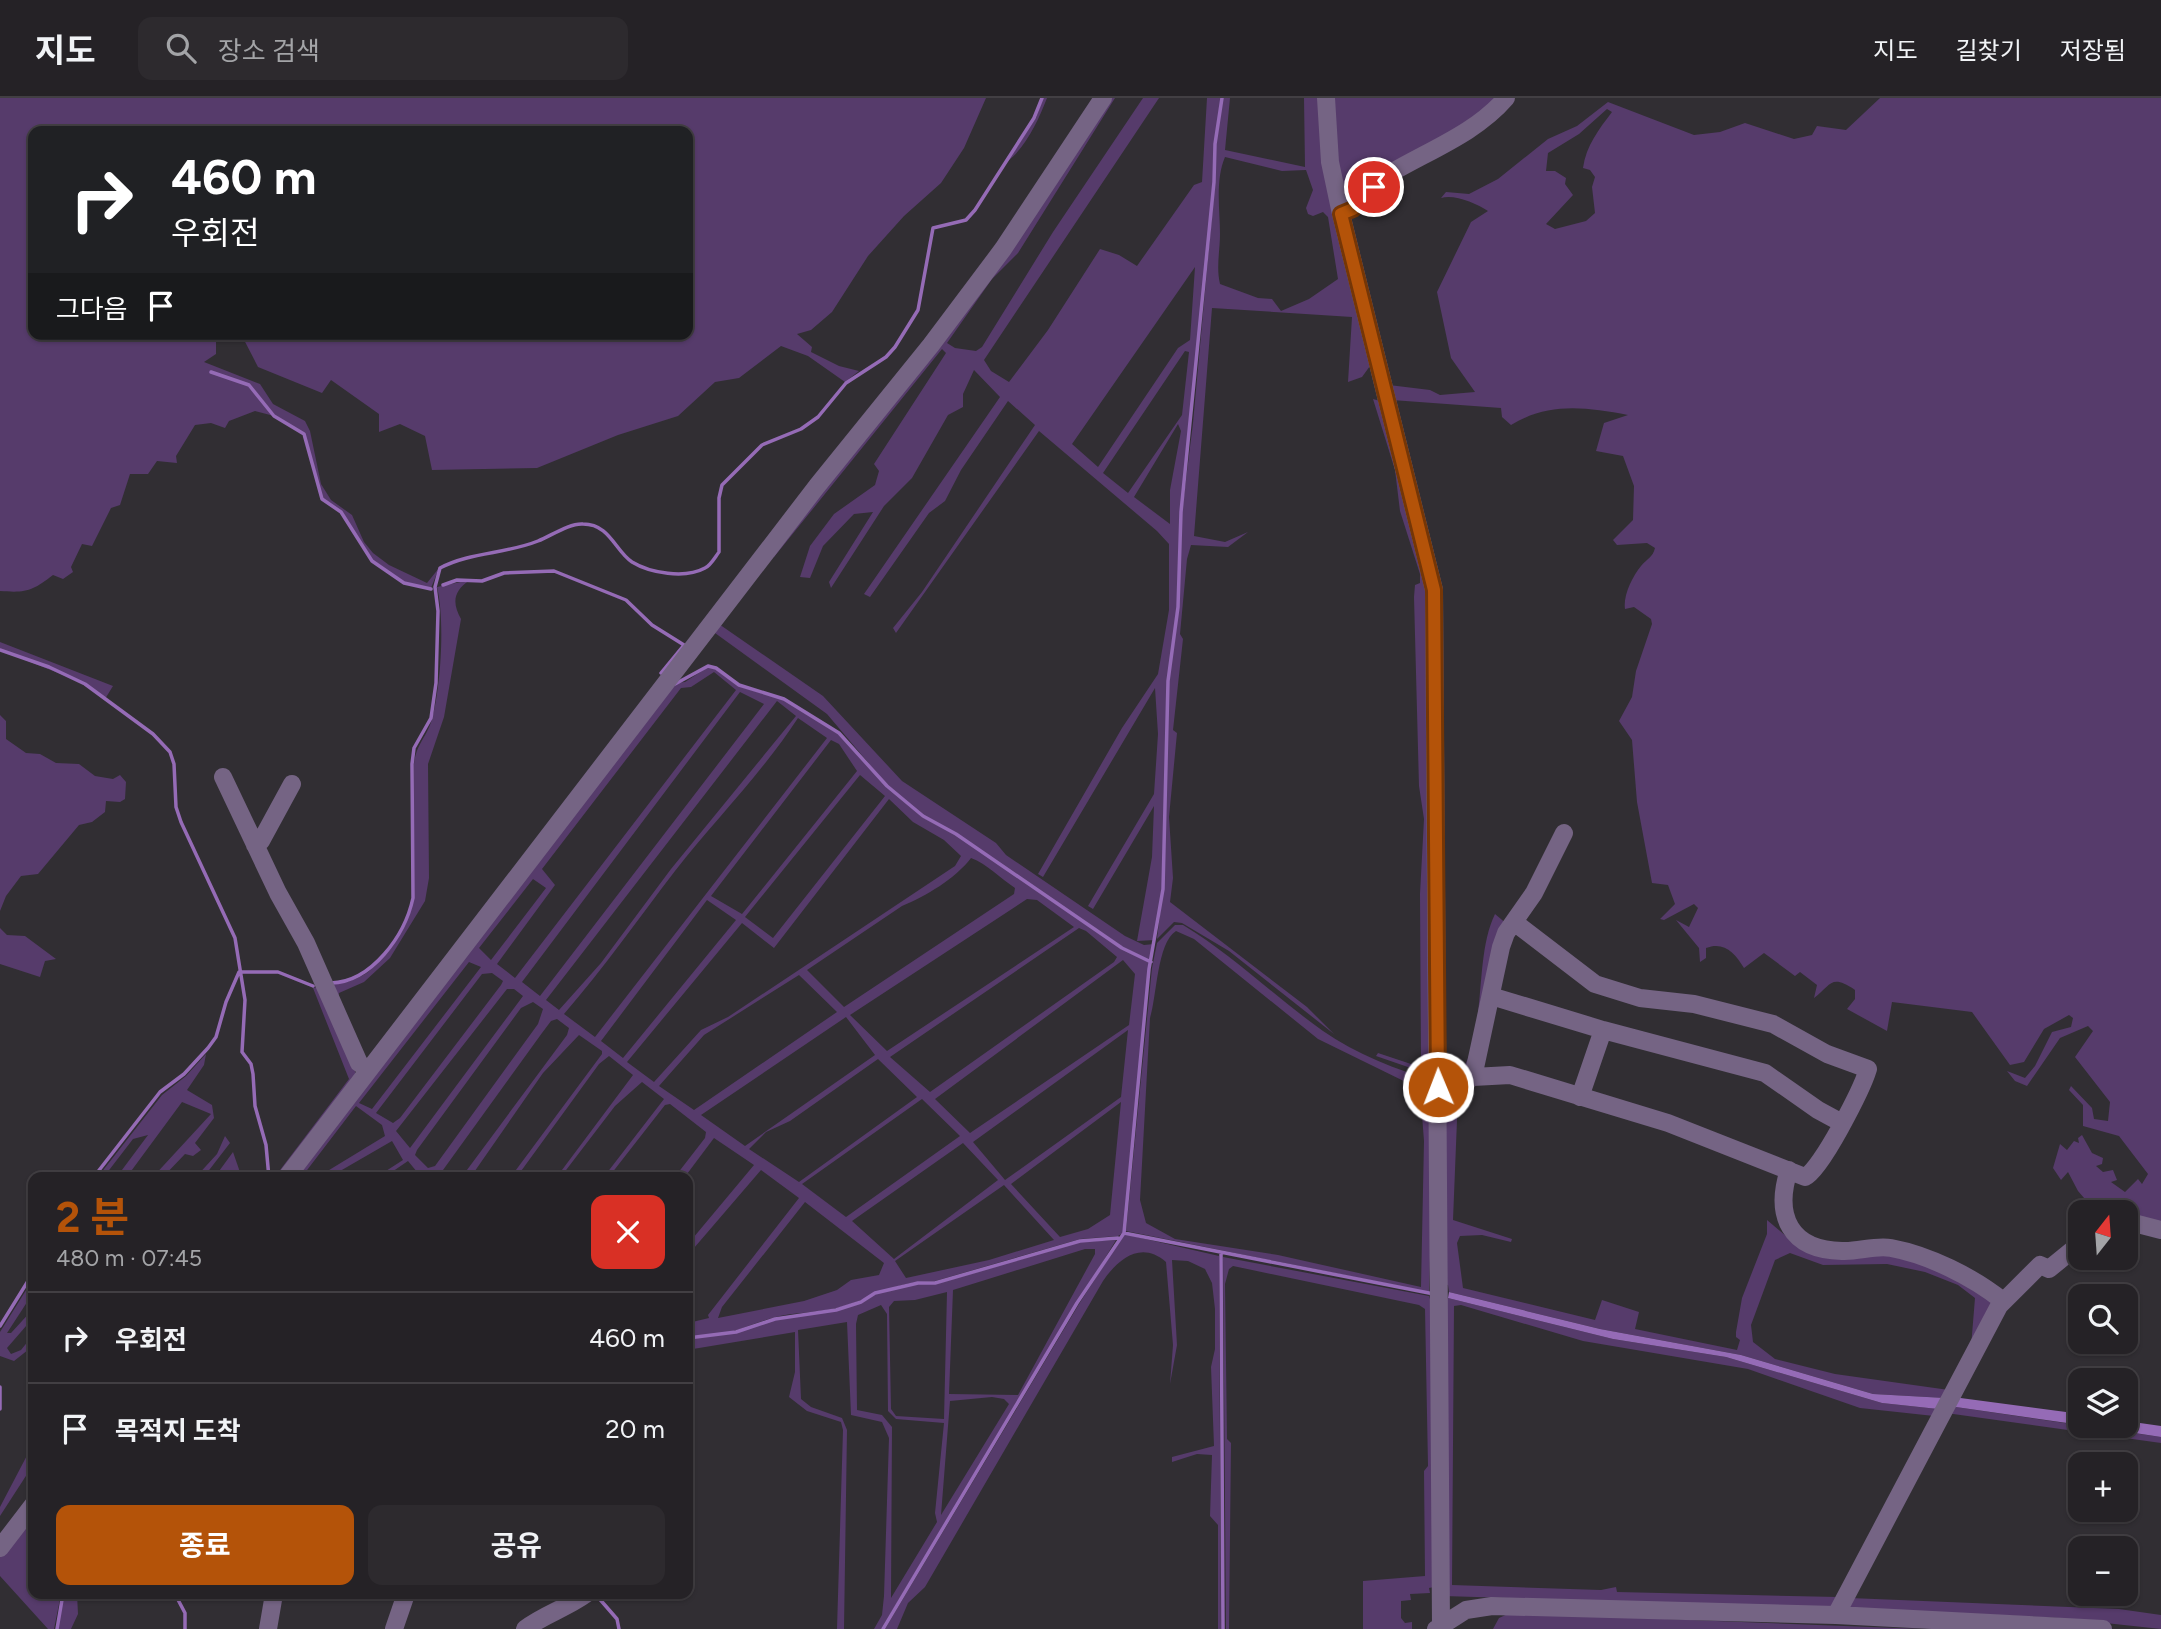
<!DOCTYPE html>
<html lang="ko">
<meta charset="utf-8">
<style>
:root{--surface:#252226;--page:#2d2a2e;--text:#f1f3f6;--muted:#a3a4a7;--line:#423f43;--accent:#b45309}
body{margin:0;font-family:Figtree,"Noto Sans KR",sans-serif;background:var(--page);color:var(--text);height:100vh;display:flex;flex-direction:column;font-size:26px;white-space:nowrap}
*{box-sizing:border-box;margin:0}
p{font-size:23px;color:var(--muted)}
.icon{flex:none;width:38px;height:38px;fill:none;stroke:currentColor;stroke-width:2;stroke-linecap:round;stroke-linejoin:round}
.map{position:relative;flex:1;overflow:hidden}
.drawer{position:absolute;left:28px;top:1074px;width:665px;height:427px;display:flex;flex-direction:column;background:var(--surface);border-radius:14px;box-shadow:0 2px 5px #0004,0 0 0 2px var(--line)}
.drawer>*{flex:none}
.guide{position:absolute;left:28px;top:28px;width:665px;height:214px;border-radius:14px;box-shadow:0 2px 5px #0004,0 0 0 2px var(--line);background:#202124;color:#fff;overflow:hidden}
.needle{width:46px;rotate:17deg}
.controls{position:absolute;left:2068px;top:1102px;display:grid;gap:14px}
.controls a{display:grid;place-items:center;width:70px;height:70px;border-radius:14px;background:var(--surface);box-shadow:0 2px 5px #0004,0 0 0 2px var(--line);font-size:35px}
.pin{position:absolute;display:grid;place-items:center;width:60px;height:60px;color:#fff;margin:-30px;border:4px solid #fff;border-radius:50%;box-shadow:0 2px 7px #0007}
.me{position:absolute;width:77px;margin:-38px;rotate:359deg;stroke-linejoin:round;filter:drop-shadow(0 0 5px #0008)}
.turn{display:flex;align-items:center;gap:24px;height:147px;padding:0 28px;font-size:32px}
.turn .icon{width:91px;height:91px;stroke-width:2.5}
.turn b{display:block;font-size:49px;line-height:60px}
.then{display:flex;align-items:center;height:66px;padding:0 28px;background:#0003;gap:14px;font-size:26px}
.round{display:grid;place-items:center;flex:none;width:74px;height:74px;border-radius:14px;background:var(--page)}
.overview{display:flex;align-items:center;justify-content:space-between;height:119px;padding:0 28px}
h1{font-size:42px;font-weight:700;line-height:52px;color:var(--accent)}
.cta{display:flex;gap:14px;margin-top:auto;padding:14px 28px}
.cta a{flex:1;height:80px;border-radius:14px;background:var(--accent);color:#fff;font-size:28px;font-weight:700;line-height:80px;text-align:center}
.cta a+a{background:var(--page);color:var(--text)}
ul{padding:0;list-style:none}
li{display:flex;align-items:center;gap:21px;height:91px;padding:0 28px;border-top:2px solid var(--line)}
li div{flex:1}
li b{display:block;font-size:26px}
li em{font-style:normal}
header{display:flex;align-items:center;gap:42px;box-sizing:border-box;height:98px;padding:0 35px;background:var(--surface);border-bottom:2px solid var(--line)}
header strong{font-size:33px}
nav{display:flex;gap:38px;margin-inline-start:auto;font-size:24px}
.search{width:490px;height:63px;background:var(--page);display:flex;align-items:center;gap:18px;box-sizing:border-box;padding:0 24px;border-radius:14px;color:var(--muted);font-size:26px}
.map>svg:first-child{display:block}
.green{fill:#563b6b;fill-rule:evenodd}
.water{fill:#956bb6}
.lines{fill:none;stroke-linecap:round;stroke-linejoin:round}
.stream{stroke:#956bb6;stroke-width:3.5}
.minor{stroke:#756484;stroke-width:18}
.route-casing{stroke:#753606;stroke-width:18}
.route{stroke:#b45309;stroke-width:12}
</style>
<header>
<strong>지도</strong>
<div class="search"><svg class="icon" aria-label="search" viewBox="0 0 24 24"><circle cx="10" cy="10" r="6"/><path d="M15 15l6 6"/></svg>장소 검색</div>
<nav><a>지도</a><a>길찾기</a><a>저장됨</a></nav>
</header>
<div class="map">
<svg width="2161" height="1531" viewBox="0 0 2161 1531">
<rect width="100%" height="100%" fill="#312e33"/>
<path class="green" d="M0,0H986L964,50L941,85L904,118L868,158L832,214L811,232L797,236L812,249L811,254L839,268L859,273L845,284L808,258L781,248L739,280L715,284L678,318L618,337L537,370L432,372L425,338L400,326L379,334V316L331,282L322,295L258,269L241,236H688V33H33V236H216V256L204,264L260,286L273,306L305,323L310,333L321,386L331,402L352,417L364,444L373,455L389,467L427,485L439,470L431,490L404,485L372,462L341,413L322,401L304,336L275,317L250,286L208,273L249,287L274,318L255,313L229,323L225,330L211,325L195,327L176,358L177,365L157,363L148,376H130L120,407L111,410L92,448L82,446L71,469L73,474L63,481L53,477C32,493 27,495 0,493Z
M1043,0H1047C1039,21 1026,49 1008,63L1036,20Z
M1107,0H1115L1018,155L992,181L947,245L955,250L976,253L982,249L1053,134L1143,0H1159L984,262L991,273L1009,284L1048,232L1100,151L1119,157L1137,168L1194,87L1202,84L1207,0H1221L1214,46L1213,84L1191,325L1180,414L1177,509L1167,583L1162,791L1155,842L1137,843L1152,759L1154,708L1093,811L1088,808L1154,696L1158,636L1155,590L1043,779L1038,776L1122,630L1158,576L1169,512V446L1157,433L1039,333L896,535L893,530L922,494L1035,327L1008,303L961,372L945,403L929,415L870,499L864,496L1000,299L974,272L963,296V309L948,317L912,380L884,408L831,490L829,484L873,414L854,416L823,448L810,480L800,479L810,448L834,416L875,387L879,373L874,366L946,255L942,251L774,459L768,458ZM1195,169L1190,242L1178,250L1098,369L1072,346ZM1185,253L1189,254L1182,317L1128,395L1103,375ZM1178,326L1181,333L1170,392V426L1134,399Z
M1223,0H1230L1225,52L1305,69L1304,0H1318L1370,268L1362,279L1348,284L1352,219L1212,210L1194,438L1225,444L1248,434L1228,449L1191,447L1187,461L1180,536L1183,541L1173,632L1177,635L1169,719L1173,780L1170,804L1307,909L1334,936L1229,853L1182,825L1174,824L1157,841L1163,791L1169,583L1179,509L1182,414L1193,325L1215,84L1216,46ZM1225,59L1282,73L1306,72L1313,92L1306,110L1308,116L1313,118L1323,114L1328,119L1338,181L1309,201L1281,213L1272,201L1258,200L1220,186C1216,169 1220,153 1220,136C1220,113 1215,82 1225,59Z
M1330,0H1497L1498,2L1343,109Z
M1880,0H2161V1125L2126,1115H2097L2078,1093L2068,1074L2061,1082L2053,1070L2060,1046L2067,1052L2074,1043L2079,1045L2078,1040L2082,1037L2092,1055L2103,1060L2102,1066L2096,1068L2103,1074L2113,1072L2117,1082L2111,1084L2125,1094L2138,1081L2142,1086L2148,1076L2119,1038L2083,1028V1007L2069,992L2071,988L2092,1010L2094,1021L2108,1023L2110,1004L2075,959L2093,933L2088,928L2060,940L2027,988L2015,983L2007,973L2025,980L2035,968L2052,934L2071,929L2073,920L2069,917L2044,931L2024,964L2010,967L1972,914L1892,904L1887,933L1847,911L1855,901V892C1830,875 1831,888 1814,900L1817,887L1800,874L1795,878L1764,855L1744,870C1735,855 1724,843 1706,850V860L1700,864L1699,850L1676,822L1689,829L1698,810L1694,806L1664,822L1660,821L1675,806L1668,787L1652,785L1637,704L1632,642L1619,623L1632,599L1636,573L1652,526L1651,521L1634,509L1625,511C1623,498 1632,479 1641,468C1647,461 1653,459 1655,450L1647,445L1617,447L1613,442L1633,422L1634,388L1623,358L1596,353L1604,325L1628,317C1585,309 1549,304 1511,327L1502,319L1501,310L1392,302L1389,287L1430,292L1440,297L1475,294L1451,260L1437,194L1471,124L1488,113C1476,105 1454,96 1441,100L1446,94L1469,96L1498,81L1548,41L1577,28L1608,4L1694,37L1720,34L1745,25L1794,41L1812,37L1817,28L1846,32ZM1607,11L1612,14C1599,31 1586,48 1583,70L1590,72L1595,79L1592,89L1595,115L1586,123L1555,131L1546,126L1573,97L1565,86L1566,80L1555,73H1546L1548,55L1579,36Z
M1373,301L1380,303L1427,493L1431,977L1376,958L1378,955L1411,966L1421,963L1420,796L1424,721L1419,688L1414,499L1415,487L1420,485V476L1400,413L1395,372Z
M470,482C453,493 452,505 461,521L444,619L428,666L429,780L425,803L390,860L364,884L339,895L338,901L324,886C363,886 376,871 395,840C404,826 411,817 414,800V666C416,646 427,639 432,621C441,588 445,522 437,489Z
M716,524L823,598L902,683L996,745L1006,757L1125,838L1144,847L1154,846L1150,863L1123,849L957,736L923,717L888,688L827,616L715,535L675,585L685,584L708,569L715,571L738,588L784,602L838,636L887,689L922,719L956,737L1122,851L1149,864L1123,1135L1118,1138L1080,1141L935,1183C896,1182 872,1201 837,1210C816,1215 793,1214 772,1220C748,1227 714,1244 688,1238V1225L709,1220L708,1217L799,1100L761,1072L688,1157V1146L754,1067L714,1040L684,1080H674L705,1040L706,1034L670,1006L665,1007L608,1080H603L664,1001L642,984L615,1008L560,1080H556L633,977L609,958L599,966L516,1080H510L602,956V953L579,937L543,975L470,1080H461L567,937L569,930L557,921L551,923L542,935L443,1072L449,1080H422L408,1063L383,1080H375L403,1062L392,1043L328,1080H316L385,1038L382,1027L356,1008L301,1080H292ZM714,574L736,592L515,880L497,866L555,787L542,771L681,590L691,589ZM740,594L764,606L540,898L522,884ZM777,603L796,618L671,771L601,865L559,912L546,902ZM798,620L827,640L595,939L564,916C604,870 638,821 675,773C716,721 762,675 798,620ZM831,642L839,646L857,673L742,816L711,798ZM860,677L885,698L773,840L745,819ZM889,701L913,724L944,742L961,758L955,768L728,919L701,932L654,984L627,964L742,825L774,850ZM971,760C987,766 1000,780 1015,790L1014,796L844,909L807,872L902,808C926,798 955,781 971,760ZM533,781L546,790L491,862L479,850ZM1027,801L1037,802L1074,829L887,953L850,917ZM707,802L736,822L623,960L601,943ZM1079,830L1086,833L1117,859L1114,864L930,994L890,959ZM1123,862L1135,876L1129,927L970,1035L935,1001ZM469,864L481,869L372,1011L359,1005ZM492,875L503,883L501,887L400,1020L393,1025L376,1015L482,876ZM799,877L837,914L694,1012L659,988L704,937ZM507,891H514L523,898L410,1050L396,1033ZM533,904L543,911L538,926L435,1068L428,1070L415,1057L417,1052L521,910ZM846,919L875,957L745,1048L701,1017ZM1128,932L1121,999L1005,1082L973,1044ZM878,961L917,999L799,1084L749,1051L766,1034L790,1023ZM922,1001L960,1038L846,1119L802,1086ZM1121,1004L1110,1117L1088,1131L1060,1139L1011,1086ZM963,1045L998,1082L894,1161L852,1123ZM1004,1087L1054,1142L989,1162L906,1180L895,1163ZM805,1104L884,1165L879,1177L851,1182L837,1192L804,1203L718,1220L722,1209Z
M0,544L113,588L105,601L86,586L0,552Z
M0,617L6,623V641L26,655L40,656L56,665L79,666L95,678L113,681L120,677L126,684L125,701L120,704L106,703L105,714L92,724L79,727L38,776L21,778L6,798L0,813Z
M1495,816L1508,827L1468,975L1455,983C1490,940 1472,863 1495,816Z
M1175,827H1183C1234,858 1275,899 1323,933C1356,956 1397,972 1435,983L1429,1194L1126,1133L1152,870L1157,845ZM1176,833L1194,841L1318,941L1420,991L1424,1043L1421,1189L1278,1157L1175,1141L1146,1125L1140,1102L1150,920C1157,898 1157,845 1176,833Z
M0,830L7,837L25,838L56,861L45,863L40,879L0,866Z
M318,889L357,978L280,1080H274L349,981L313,890Z
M206,956L204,967L187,992L212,1007L214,1020L195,1045L201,1052L193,1058L185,1056L162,1080H152L211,1016L182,1004L126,1080H116L148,1037L133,1041L103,1080H97L162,997L186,978Z
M1458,997L1453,1122L1512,1141L1511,1144L1482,1137L1460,1138L1457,1145L1463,1190L1595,1222L1602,1202L1639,1214L1635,1231L1737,1252L1740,1242L1736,1239V1234L1742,1200L1767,1136V1122L1799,1149L1871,1154L1930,1167L1996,1204L1971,1249L1975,1200L1958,1187L1925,1174L1887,1166L1823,1167L1790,1155L1775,1162L1751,1227L1753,1244L1775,1261L1835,1276L1949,1292L1945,1300L1873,1296L1741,1257L1600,1231L1449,1194L1448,1187L1442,1186L1446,1000Z
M225,1038L230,1045L203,1080H195L217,1056Z
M233,1054L242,1080L227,1072L221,1080H214Z
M1124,1136L1219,1158L1221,1531H1218V1427L1210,1418L1212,1357L1197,1356L1172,1364V1359L1214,1348L1211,1269L1215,1251V1211L1212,1185L1205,1171L1188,1163L1172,1162L1177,1247L1170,1286L1173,1247L1166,1164C1141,1142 1118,1161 1103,1183L925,1489L908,1505L897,1531H885L1079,1206Z
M1116,1142L881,1531H874L882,1517L884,1498L889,1340L882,1324L851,1317L847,1224L798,1232L801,1301L811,1309L842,1320L847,1332L844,1531H837L843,1332L841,1324L807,1313L789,1299L795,1274V1234L693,1251L688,1250V1241L736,1235L775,1222L836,1213L862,1205L875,1196L918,1186H936L1080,1144ZM1085,1151H1095V1156L1018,1297L949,1296L953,1192ZM947,1194L944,1321L896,1318L891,1311L889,1209L894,1203L915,1202ZM881,1207L887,1216L888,1313L896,1321L944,1325L935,1415L937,1424L891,1500L892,1329L882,1317L857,1312L856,1226L858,1217ZM992,1299L1004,1301L1009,1306L941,1417L950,1303Z
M1223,1159L1429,1198L1432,1208L1434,1489L1429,1490L1430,1495L1410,1496L1411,1502L1401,1503V1520L1405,1525L1412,1524V1531H1363V1483L1425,1478L1424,1373L1428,1368L1425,1211L1419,1207L1233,1168L1229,1171L1225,1186L1227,1341L1231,1345L1229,1531H1226Z
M33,1181V1195L7,1235H11L33,1211V1220L7,1250L11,1256L21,1252L33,1237V1248L14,1263L0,1258V1234Z
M1448,1200L1613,1241L1726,1259L1882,1305L1938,1311L1934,1318L1860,1310L1748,1271L1583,1243L1461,1207L1454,1208L1452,1487L1601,1492L1616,1489L1617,1494L1838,1499L1833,1510L1443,1498L1442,1205Z
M1949,1308L2161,1339V1345L1946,1315Z
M33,1346V1367L0,1418V1409Z
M33,1413V1434L28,1451L33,1453V1496H61L54,1531H48L0,1478V1458Z
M64,1496H77L78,1516L71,1531H58Z
M1850,1500L2119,1511L2161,1517V1531L2059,1520L1850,1510Z
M1510,1515L1923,1531H1493L1499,1520Z"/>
<path class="water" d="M1449,1194L1600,1231L1741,1257L1873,1296L1945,1300L1938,1311L1882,1305L1726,1259L1613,1241L1448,1200Z
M1953,1299L2081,1316V1327L1949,1308Z
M2126,1323L2161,1328V1339L2089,1328H2126Z"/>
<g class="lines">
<path class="stream" d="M211,274L249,287L274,318L304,336L322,401L341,414L372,463L404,485L431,491
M443,487L457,482L482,483L504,475L554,473L626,502L652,527L684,547L661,575
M0,552L49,569L85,586L153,636L170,654L174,666L176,709L181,724L235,840L245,902L242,954L251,966L253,976L255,1008L266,1047L269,1080
M675,586L708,568L716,570L739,587L784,601L839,635L887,688L923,718L956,736L1122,850L1151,864
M331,885C372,884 405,837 413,800L412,666L414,650L431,620L436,585L438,513L435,489L440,470C470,454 506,456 538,443C551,438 569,425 583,426C610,426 615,453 632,464C650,475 685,481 705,470C711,467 715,459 719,454V400L722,387L762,347L801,331L818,319L846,285L886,259L895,249L918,212L933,130L966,122L975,112L1034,20L1042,0
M93,1080L160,994L184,976L208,950L216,939L226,904L239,874H278L313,888
M1124,1135L1434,1196
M1221,1156L1223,1531
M0,1228L33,1175
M688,1240L736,1234L775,1221L836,1212L861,1204L875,1195L918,1185H935L1080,1143L1118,1140
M0,1289V1311
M175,1496L185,1515V1531
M597,1498L617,1521L619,1531
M57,1531L63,1496
M883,1531L1077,1205L1124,1135L1149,871L1163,791L1168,583L1178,509L1181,414L1214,84L1215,46L1222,0"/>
<path class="minor" d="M1326,0L1330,64L1341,116L1434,492L1441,1527
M1341,116C1362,107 1372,87 1391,75C1430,52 1476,35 1506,0
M223,679L278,795L306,845L359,965L368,972
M255,747L261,743L292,686
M1491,898L1603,932L1765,975L1818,1012L1842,1025
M1473,979L1510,977L1668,1025L1805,1079C1821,1072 1862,991 1868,971L1827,956L1773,926L1694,906L1640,900L1595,886L1514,824
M1438,989L1453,990L1473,979L1501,849L1506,835L1534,795L1564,735
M1580,999L1603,932
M1789,1072C1774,1118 1790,1152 1842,1153C1858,1154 1875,1147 1891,1150C1929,1157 1973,1179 2003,1203
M286,1080L817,388L931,247L1003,151L1103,0
M2126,1123L2161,1132
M0,1450L33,1407
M1836,1517L1999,1208L2040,1167L2049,1171L2081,1145
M268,1531L274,1496
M394,1531L406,1496
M525,1531C545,1516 565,1511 586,1496
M1436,1531L1466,1512L1492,1508L1836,1517L2103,1531"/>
</g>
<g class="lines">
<defs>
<path id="route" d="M1374,89L1353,111L1341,116L1434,492L1438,989"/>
</defs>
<use href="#route" class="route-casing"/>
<use href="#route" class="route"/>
</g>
</svg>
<div class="controls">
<a><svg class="needle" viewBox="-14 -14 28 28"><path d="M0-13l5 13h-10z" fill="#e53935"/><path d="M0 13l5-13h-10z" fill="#a3a4a7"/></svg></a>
<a><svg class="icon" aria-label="search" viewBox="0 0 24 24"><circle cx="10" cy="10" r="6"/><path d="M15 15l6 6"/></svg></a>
<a><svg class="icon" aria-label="layers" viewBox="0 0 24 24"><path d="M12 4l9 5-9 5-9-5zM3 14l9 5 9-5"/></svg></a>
<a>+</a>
<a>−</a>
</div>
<div class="pin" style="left:1374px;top:89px;background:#d93025"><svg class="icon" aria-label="arrive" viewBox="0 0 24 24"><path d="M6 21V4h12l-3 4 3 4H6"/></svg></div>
<svg class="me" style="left:1438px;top:989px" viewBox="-20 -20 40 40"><circle r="17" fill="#b45309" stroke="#fff" stroke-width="3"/><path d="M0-11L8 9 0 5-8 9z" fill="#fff"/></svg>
<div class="guide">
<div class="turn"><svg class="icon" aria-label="right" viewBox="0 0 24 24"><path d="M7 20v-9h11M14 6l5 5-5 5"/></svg><div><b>460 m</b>우회전</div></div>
<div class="then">그다음<svg class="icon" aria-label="arrive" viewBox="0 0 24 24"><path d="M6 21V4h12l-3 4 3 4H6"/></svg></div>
</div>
<section class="drawer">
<div class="overview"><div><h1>2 분</h1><p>480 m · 07:45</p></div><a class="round" style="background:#d93025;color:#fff"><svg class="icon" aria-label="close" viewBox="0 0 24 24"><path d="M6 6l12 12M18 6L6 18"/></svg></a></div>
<ul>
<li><svg class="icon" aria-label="right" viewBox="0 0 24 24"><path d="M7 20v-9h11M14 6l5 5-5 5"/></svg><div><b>우회전</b></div><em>460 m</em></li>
<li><svg class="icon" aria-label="arrive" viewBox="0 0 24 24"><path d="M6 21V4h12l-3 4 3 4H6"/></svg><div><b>목적지 도착</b></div><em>20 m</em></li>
</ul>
<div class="cta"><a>종료</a><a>공유</a></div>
</section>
</div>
